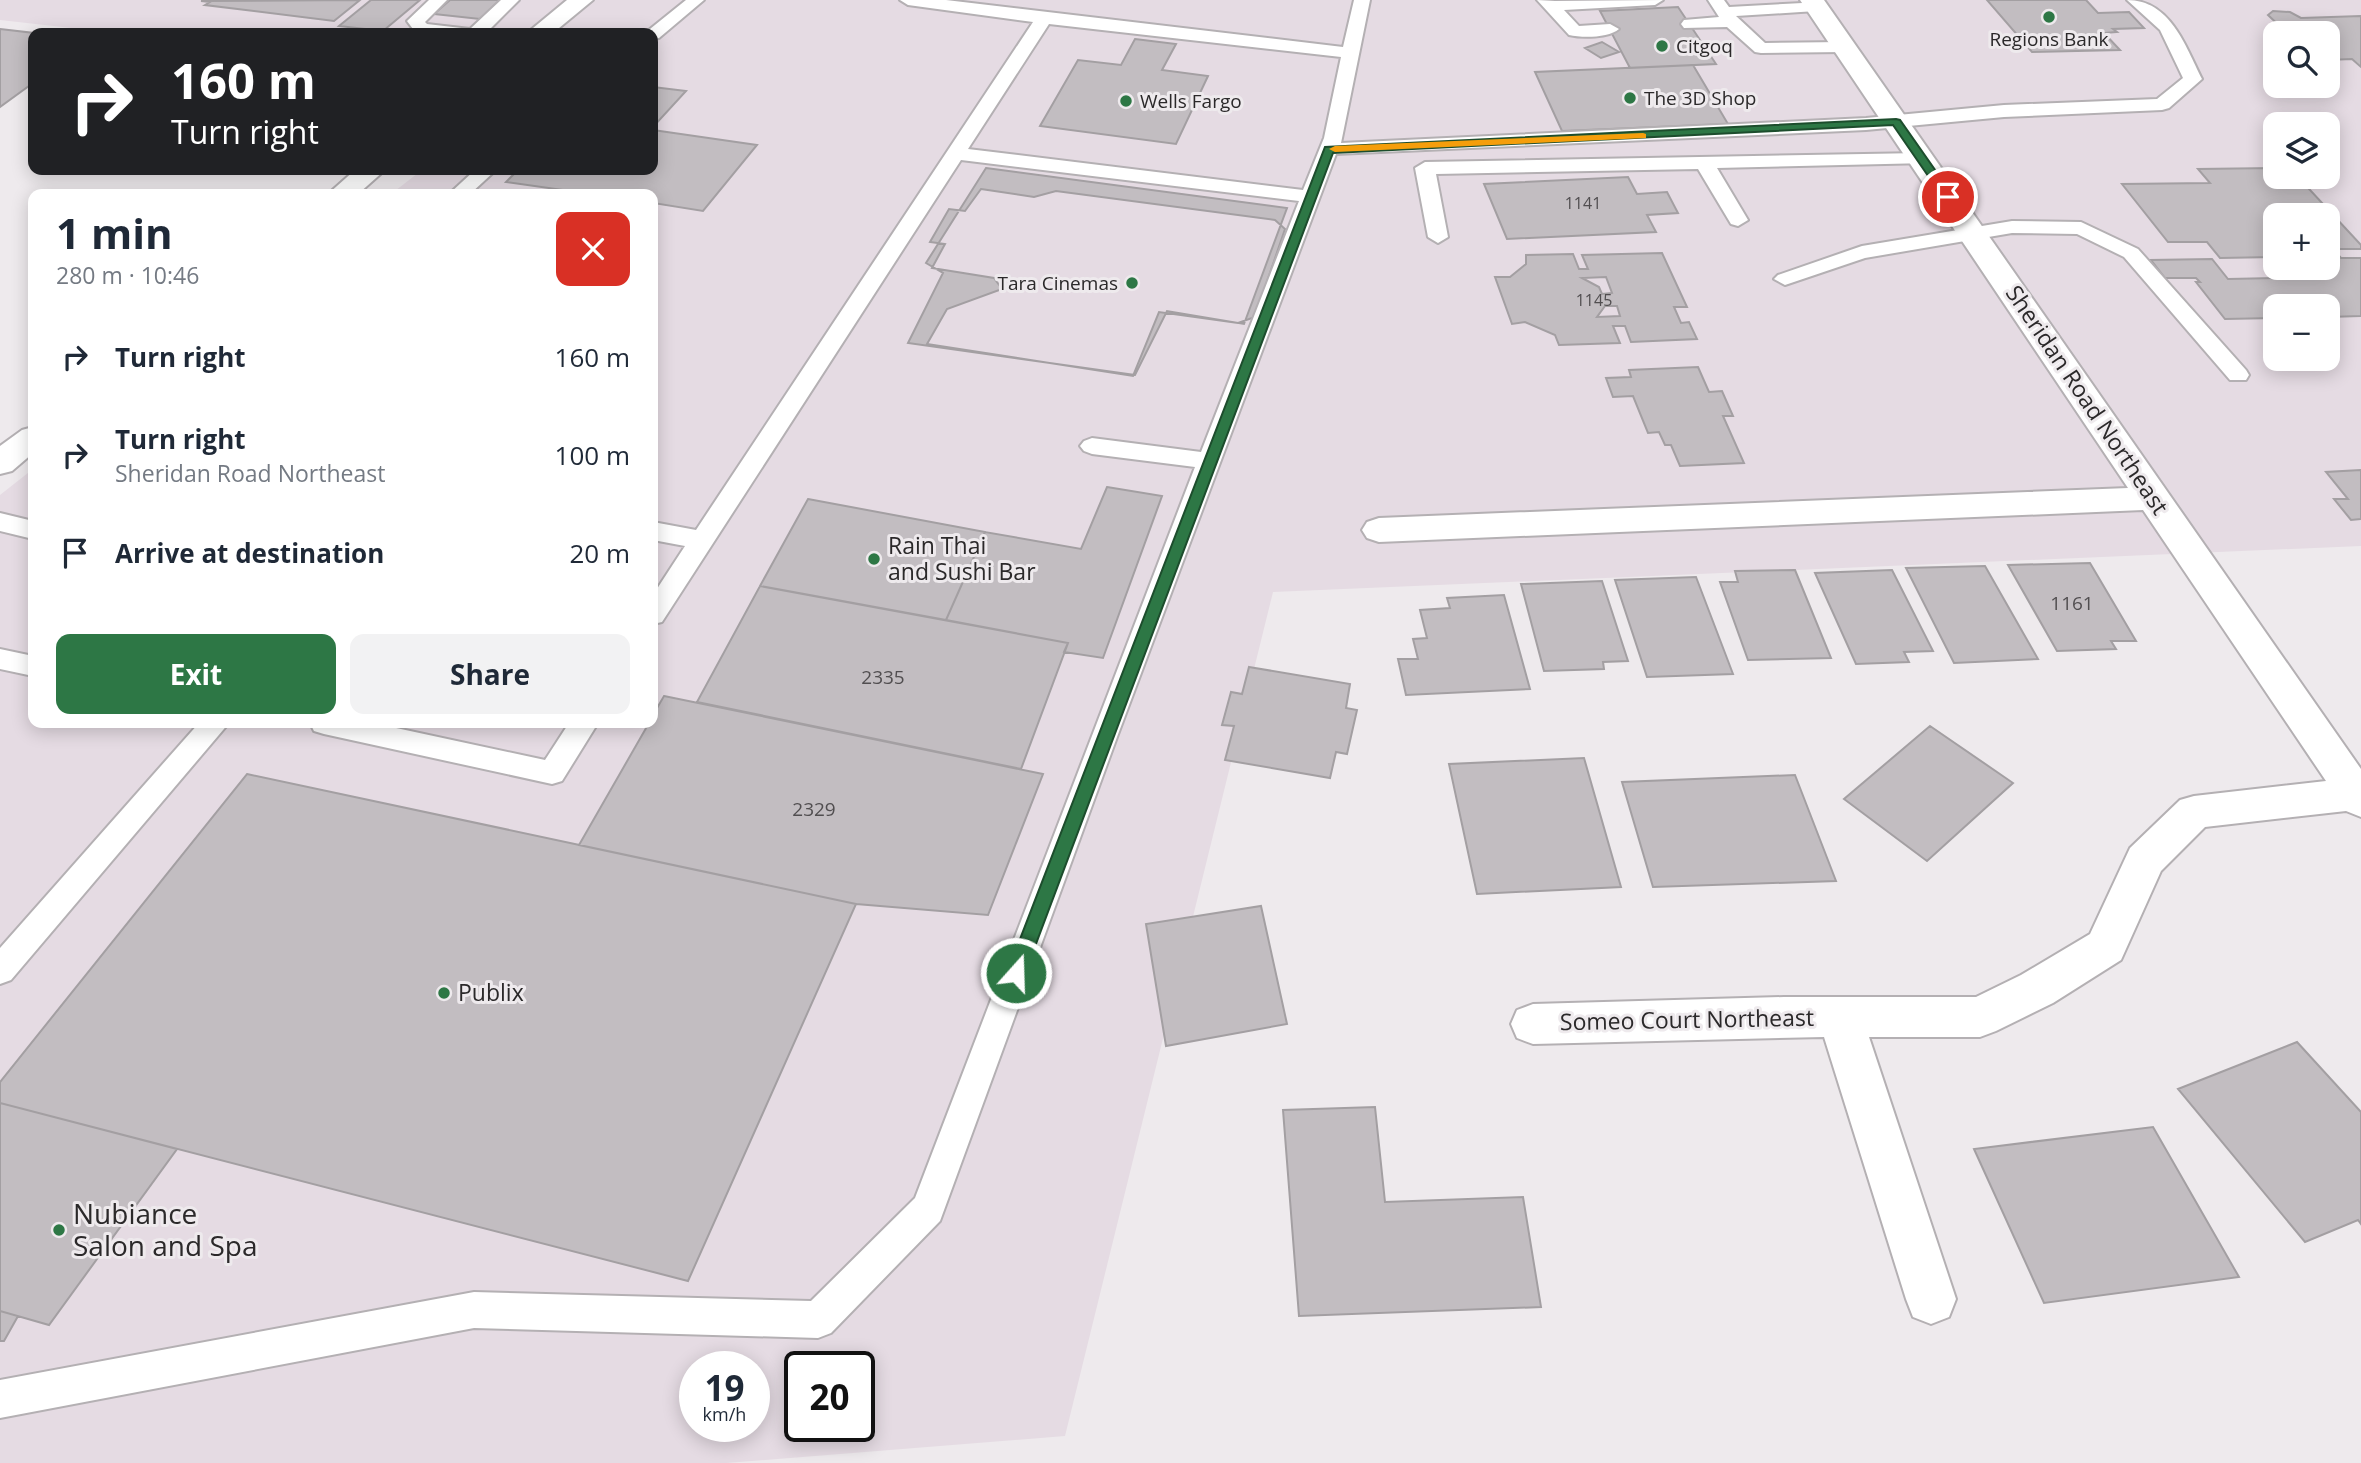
<!DOCTYPE html>
<meta charset="utf-8">
<style>
:root{--surface:#fff;--page:#f2f2f3;--text:#1f2937;--muted:#747a83;--accent:#2d7745}
body{margin:0;font-family:"Open Sans",sans-serif;background:var(--page);color:var(--text);height:100vh;display:flex;flex-direction:column;font-size:26px;white-space:nowrap}
*{box-sizing:border-box;margin:0}
p{font-size:23px;color:var(--muted)}
.icon{flex:none;width:38px;height:38px;fill:none;stroke:currentColor;stroke-width:2;stroke-linecap:round;stroke-linejoin:round}
.map{position:relative;flex:1;overflow:hidden}
.side{position:absolute;left:28px;top:189px;width:630px;height:539px;display:flex;flex-direction:column;background:var(--surface);border-radius:14px;box-shadow:0 4px 18px #0003}
.side>*{flex:none}
.top-card{position:absolute;left:28px;top:28px;width:630px;height:147px;border-radius:14px;box-shadow:0 4px 18px #0003;background:#202124;color:#fff;overflow:hidden}
.buttons{position:absolute;left:2263px;top:21px;display:grid;gap:14px}
.buttons a{display:grid;place-items:center;width:77px;height:77px;border-radius:14px;background:var(--surface);box-shadow:0 4px 18px #0003;font-size:35px}
.speed{position:absolute;left:679px;top:1351px;display:flex;gap:14px;font-size:35px;font-weight:700;text-align:center}
.speed>*{display:grid;place-content:center;width:91px;height:91px;border-radius:50%;background:var(--surface);box-shadow:0 4px 18px #0003;line-height:1}
.speed small{font-size:18px;font-weight:400}
.speed .limit{border:4px solid #111;border-radius:10px;background:#fff;color:#111}
.pin{position:absolute;display:grid;place-items:center;width:60px;height:60px;color:#fff;margin:-30px;border:4px solid #fff;border-radius:50%;box-shadow:0 2px 7px #0007}
.me{position:absolute;width:77px;margin:-38px;rotate:20deg;stroke-linejoin:round;filter:drop-shadow(0 0 5px #0008)}
.turn{display:flex;align-items:center;gap:24px;height:147px;padding:0 28px;font-size:32px}
.turn .icon{width:91px;height:91px;stroke-width:2.5}
.turn b{display:block;font-size:49px;line-height:60px}
.round{display:grid;place-items:center;flex:none;width:74px;height:74px;border-radius:14px;background:var(--page)}
.headline{display:flex;align-items:center;justify-content:space-between;height:119px;padding:0 28px}
h1{font-size:42px;font-weight:700;line-height:52px}
.cta{display:flex;gap:14px;margin-top:auto;padding:14px 28px}
.cta a{flex:1;height:80px;border-radius:14px;background:var(--accent);color:#fff;font-size:28px;font-weight:700;line-height:80px;text-align:center}
.cta a+a{background:var(--page);color:var(--text)}
ul{padding:0;list-style:none}
li{display:flex;align-items:center;gap:21px;height:98px;padding:0 28px}
li div{flex:1}
li b{display:block;font-size:26px}
li em{font-style:normal}
.map>svg:first-child{display:block}
.built{fill:#e5dbe3;fill-rule:evenodd}
.building{fill:#c2bdc1;stroke:#a39fa2;stroke-width:2;fill-rule:evenodd}
.lines{fill:none;stroke-linecap:round;stroke-linejoin:round}
.service-casing{stroke:#b4b0b3;stroke-width:4}
.minor-casing{stroke:#b4b0b3;stroke-width:4}
.secondary-casing{stroke:#b4b0b3;stroke-width:4}
.service{fill:#fff;fill-rule:evenodd}
.minor{fill:#fff;fill-rule:evenodd}
.secondary{fill:#fff;fill-rule:evenodd}
.route{fill:#2d7745;stroke:#1d4d2d;stroke-width:2}
.slow{fill:#f59e0b}
.poi-dot{fill:#2d7745;stroke:#eeeaed;stroke-width:2.5}
.labels{text-anchor:middle;stroke-width:6;stroke-linejoin:round;paint-order:stroke}
.far-number-label{font-size:16px;fill:#514e50}
.far-poi-label{font-size:19px;fill:#2b292a;stroke:#eeeaed;text-anchor:start}
.number-label{font-size:19px;fill:#514e50}
.street-label{font-size:23px;fill:#2b292a;stroke:#eeeaed}
.poi-label{font-size:23px;fill:#2b292a;stroke:#eeeaed;text-anchor:start}
.near-poi-label{font-size:28px;fill:#2b292a;stroke:#eeeaed;text-anchor:start}
</style>
<div class="map">
<svg width="2361" height="1463" viewBox="0 0 2361 1463">
<rect width="100%" height="100%" fill="#eeeaed"/>
<path class="built" d="M0,0H2361V546L1273,592L1065,1436L727,1463H0V495L33,469V723H653V194H391L422,170H653V33H116L0,20ZM2275,33H2328V86H2275ZM2275,124H2328V177H2275ZM2275,215H2328V268H2275ZM2275,306H2328V359H2275ZM695,1367H754V1426H695ZM800,1367H859V1426H800Z"/>
<path class="building" d="M360,0L334,21L205,5L210,2L201,1Z
M371,0H420L383,31L339,26Z
M450,0H500L480,19L434,14Z
M1987,0H2086L2098,13L2129,12L2144,28L2113,29L2117,32L2104,33L2120,50L2032,52Z
M1678,7L1716,64L1630,68L1600,11Z
M2273,11L2290,12L2301,18L2361,16V67L2352,59L2328,60V33H2287L2268,15Z
M0,29L34,33L33,83L0,107Z
M1135,39L1176,44L1162,70L1208,76L1176,144L1040,126L1078,60L1121,65Z
M1602,42L1619,52L1601,58L1585,48Z
M1693,65L1728,124L1562,131L1535,72Z
M653,87L686,91L653,127Z
M653,130L757,145L703,211L653,203V194H591L506,182L518,170H653Z
M986,168L1287,208L1244,324L1167,311L1135,375L908,343L943,273L926,263Z
M2275,168V177H2298L2361,245V249H2333L2341,258H2361V316L2328,317V306H2275V318L2225,319L2196,282H2200L2196,278H2165L2151,260L2212,259L2228,279L2331,277L2323,268H2328V215H2275V252H2268L2273,257L2220,258L2207,242H2168L2122,184L2210,183L2198,169Z
M1628,177L1637,194L1667,192L1678,213L1647,215L1656,232L1507,239L1484,184Z
M981,189L1034,197L1056,191L1275,220L1285,229L1255,317L1238,323L1159,312L1133,376L927,344L947,309L1002,289L994,278L932,268L945,244L930,242L949,209L965,211Z
M1662,253L1687,307H1674L1681,323L1689,322L1697,339L1631,342L1625,326H1613L1620,343L1559,345L1555,335L1525,322L1512,324L1495,277H1510L1526,264V255L1573,254L1579,269H1588L1582,255ZM1606,277L1612,293L1602,294L1599,287L1582,278ZM1605,306H1617L1620,316L1597,317Z
M1698,367L1709,392L1722,391L1733,416H1723L1744,463L1680,466L1671,445H1665L1659,432L1648,433L1633,396L1613,397L1606,378L1631,377L1629,370Z
M2361,470V519L2351,520L2334,499H2348L2326,472Z
M1107,487L1162,496L1103,658L1064,652L1068,643L946,620L985,532L1081,549Z
M808,499L985,532L946,620L760,586Z
M2090,563L2136,641H2111L2116,649L2057,651L2008,565Z
M1985,566L2038,659L1954,663L1906,568Z
M1795,570L1831,658L1748,660L1720,582H1738L1735,571Z
M1892,570L1933,651L1904,652L1909,662L1856,664L1815,573Z
M1696,577L1733,674L1647,677L1615,580Z
M1602,581L1628,661L1603,662L1604,669L1544,671L1521,584Z
M760,586L1068,643L1021,769L697,702Z
M1504,595L1530,689L1406,695L1398,659H1418L1413,639L1427,638L1420,610L1450,608L1447,598Z
M1249,667L1350,684L1346,708L1357,710L1347,754L1336,752L1330,778L1225,760L1234,726L1222,725L1231,692L1242,694Z
M664,696L1043,774L988,915L856,904L579,845L649,723H653V715Z
M1930,726L2013,783L1927,861L1844,799Z
M1584,758L1621,887L1477,894L1449,764Z
M247,774L856,904L688,1281L0,1103V1082Z
M1795,775L1836,881L1653,887L1622,782Z
M1261,906L1287,1024L1166,1046L1146,924Z
M2297,1042L2361,1112V1224L2358,1220L2305,1242L2178,1089Z
M0,1103L177,1149L49,1325L0,1311Z
M1375,1107L1385,1202L1523,1197L1541,1307L1299,1316L1283,1110Z
M2153,1127L2239,1277L2044,1303L1974,1149Z
M0,1311L18,1316L4,1341H0Z"/>
<g class="lines">
<defs>
<path id="service" d="M429,0H447L425,22L427,24L470,29L501,0H519L486,33H416L407,21Z
M686,0H704L659,38L653,39V33H645Z
M900,0H946L1343,47L1354,0H1370L1341,143L1866,118L2004,105L2157,99L2183,78L2160,30L2127,0C2170,0 2185,45 2202,79L2169,108L2162,110L2004,117L1866,130L1336,154L1117,737L940,1221L831,1333L818,1338L474,1328L0,1418V1380L474,1292L811,1301L915,1198L1195,467L1092,454L1084,451L1080,446L1084,441L1092,438L1201,452L1299,201L961,160L662,622L653,624V595L685,546L653,540V522L696,530L1033,22L908,5ZM1049,24L1341,57L1324,138L1303,190L968,149Z
M1537,0L1555,1L1663,0L1655,5L1564,10L1579,26L1610,24L1619,29C1609,38 1582,38 1569,35Z
M1708,0H1724L1729,7L1822,2L1824,6L1816,11L1736,16L1765,43L1844,42L1853,47L1844,52L1761,53L1755,52L1727,27L1684,28L1681,24L1684,20L1719,17Z
M1921,153L1931,159L1928,163L1717,168L1748,220L1738,226L1731,224L1698,169L1436,174L1448,237L1438,243L1428,237L1415,168L1425,162Z
M475,170H496L470,194H449Z
M2012,221L2081,222L2138,249L2246,370L2249,375L2246,380H2230L2124,257L2077,234L2012,233L1865,258L1785,285L1774,279L1778,275L1862,246Z
M0,513L33,521V539L0,531Z
M0,649L33,656V676L0,669Z
M199,723H229L11,980L0,984V948Z
M310,723H373L545,760L569,723H598L562,781L552,784L324,734L314,731Z"/>
<path id="minor" d="M1800,0H1824L2361,769V817L2346,811L2205,827L2161,871L2121,960L2053,1003L1996,1031L1980,1037H1869L1956,1299L1949,1317L1931,1324L1913,1317L1906,1299L1824,1037L1533,1044L1517,1038L1511,1024L1517,1010L1533,1004L1784,997H1976L2021,975L2090,934L2130,848L2180,800L2194,796L2326,781L2143,510L1379,542L1367,538L1362,530L1367,522L1379,518L2128,488Z"/>
<path id="secondary" d="M567,0H593L553,33H527Z
M355,170H385L358,194H328Z
M33,427V453L12,471L0,474V446L22,430Z"/>
</defs>
<use href="#service" class="service-casing"/>
<use href="#minor" class="minor-casing"/>
<use href="#secondary" class="secondary-casing"/>
<use href="#service" class="service"/>
<use href="#minor" class="minor"/>
<use href="#secondary" class="secondary"/>
</g>
<path class="route" d="M1896,119L1900,120L1952,194V199H1944L1893,125L1333,153L1025,973L1022,978L1016,981L1009,978L1007,973L1325,147Z"/>
<path class="slow" d="M1643,133L1646,134V138L1335,152L1329,149L1335,146Z"/>
<g class="poi-dot">
<circle cx="2049" cy="17" r="7"/>
<circle cx="1662" cy="46" r="7"/>
<circle cx="1630" cy="98" r="7"/>
<circle cx="1126" cy="101" r="7"/>
<circle cx="1132" cy="283" r="7"/>
<circle cx="874" cy="559" r="7"/>
<circle cx="444" cy="993" r="7"/>
<circle cx="59" cy="1230" r="7"/>
</g>
<g class="labels">
<g class="far-number-label">
<text x="1583" y="209">1141</text>
<text x="1594" y="306">1145</text>
</g>
<g class="far-poi-label">
<text x="2049" y="46" text-anchor="middle">Regions Bank</text>
<text x="1676" y="53">Citgoq</text>
<text x="1644" y="105">The 3D Shop</text>
<text x="1140" y="108">Wells Fargo</text>
<text x="1118" y="290" text-anchor="end">Tara Cinemas</text>
</g>
<g class="number-label">
<text x="2072" y="610">1161</text>
<text x="883" y="684">2335</text>
<text x="814" y="816">2329</text>
</g>
<g class="street-label">
<text transform="translate(2087 400) rotate(56)" y="8">Sheridan Road Northeast</text>
<text transform="translate(1687 1020) rotate(-1)" y="8">Someo Court Northeast</text>
</g>
<g class="poi-label">
<text x="888" y="554">Rain Thai<tspan x="888" dy="26">and Sushi Bar</tspan></text>
<text x="458" y="1001">Publix</text>
</g>
<g class="near-poi-label">
<text x="73" y="1224">Nubiance<tspan x="73" dy="32">Salon and Spa</tspan></text>
</g>
</g>
</svg>
<div class="buttons">
<a><svg class="icon" aria-label="search" viewBox="0 0 24 24"><circle cx="10" cy="10" r="6"/><path d="M15 15l6 6"/></svg></a>
<a><svg class="icon" aria-label="layers" viewBox="0 0 24 24"><path d="M12 4l9 5-9 5-9-5zM3 14l9 5 9-5"/></svg></a>
<a>+</a>
<a>−</a>
</div>
<div class="speed"><div>19<small>km/h</small></div><div class="limit">20</div></div>
<div class="pin" style="left:1948px;top:197px;background:#d93025"><svg class="icon" aria-label="arrive" viewBox="0 0 24 24"><path d="M6 21V4h12l-3 4 3 4H6"/></svg></div>
<svg class="me" style="left:1016px;top:973px" viewBox="-20 -20 40 40"><circle r="17" fill="#2d7745" stroke="#fff" stroke-width="3"/><path d="M0-11L8 9 0 5-8 9z" fill="#fff"/></svg>
<div class="top-card">
<div class="turn"><svg class="icon" aria-label="right" viewBox="0 0 24 24"><path d="M7 20v-9h11M14 6l5 5-5 5"/></svg><div><b>160 m</b>Turn right</div></div>
</div>
<section class="side">
<div class="headline"><div><h1>1 min</h1><p>280 m · 10:46</p></div><a class="round" style="background:#d93025;color:#fff"><svg class="icon" aria-label="close" viewBox="0 0 24 24"><path d="M6 6l12 12M18 6L6 18"/></svg></a></div>
<ul>
<li><svg class="icon" aria-label="right" viewBox="0 0 24 24"><path d="M7 20v-9h11M14 6l5 5-5 5"/></svg><div><b>Turn right</b></div><em>160 m</em></li>
<li><svg class="icon" aria-label="right" viewBox="0 0 24 24"><path d="M7 20v-9h11M14 6l5 5-5 5"/></svg><div><b>Turn right</b><p>Sheridan Road Northeast</p></div><em>100 m</em></li>
<li><svg class="icon" aria-label="arrive" viewBox="0 0 24 24"><path d="M6 21V4h12l-3 4 3 4H6"/></svg><div><b>Arrive at destination</b></div><em>20 m</em></li>
</ul>
<div class="cta"><a>Exit</a><a>Share</a></div>
</section>
</div>
